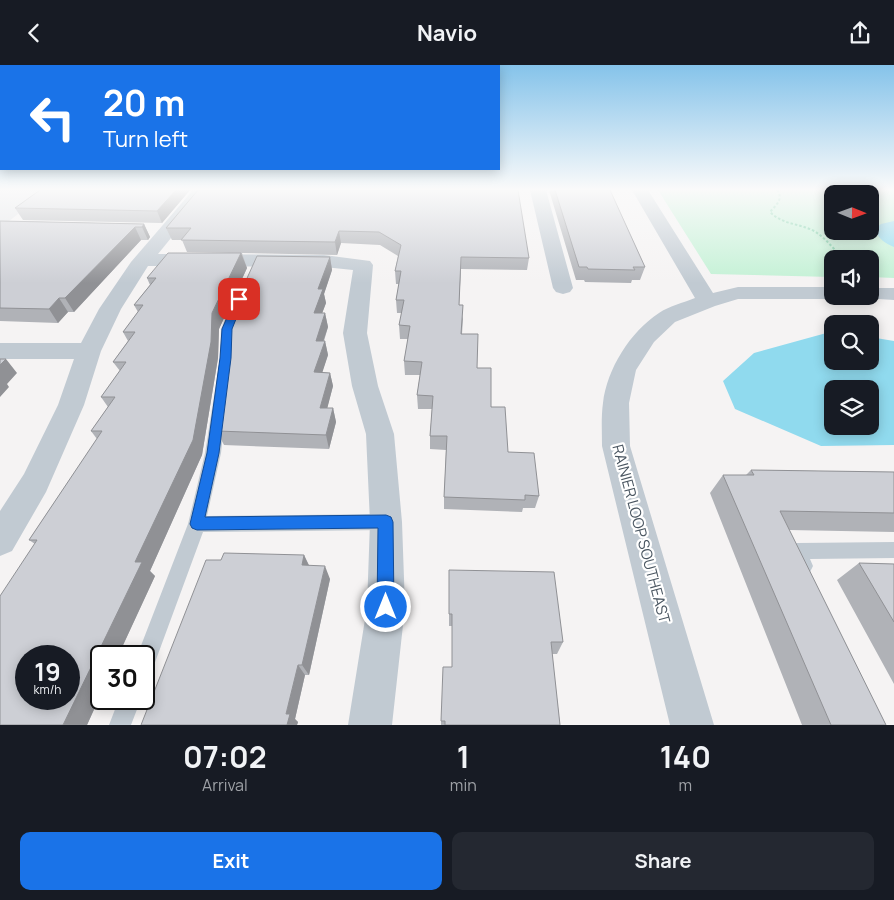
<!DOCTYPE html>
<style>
:root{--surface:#171b24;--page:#242831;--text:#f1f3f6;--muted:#9ea1a6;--accent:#1a73e8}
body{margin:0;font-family:Manrope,sans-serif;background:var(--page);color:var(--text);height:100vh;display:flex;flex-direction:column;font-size:19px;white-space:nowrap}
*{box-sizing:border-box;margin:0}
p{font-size:16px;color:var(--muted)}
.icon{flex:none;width:28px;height:28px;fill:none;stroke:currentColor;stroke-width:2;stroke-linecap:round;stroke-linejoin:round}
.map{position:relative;height:660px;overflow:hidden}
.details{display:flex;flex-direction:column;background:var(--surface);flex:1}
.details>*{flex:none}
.hud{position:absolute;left:0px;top:0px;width:500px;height:105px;box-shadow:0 2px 12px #0003;background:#1a73e8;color:#fff;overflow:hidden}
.needle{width:32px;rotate:91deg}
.tools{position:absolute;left:824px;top:120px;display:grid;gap:10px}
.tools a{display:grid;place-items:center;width:55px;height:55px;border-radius:10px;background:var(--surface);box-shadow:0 2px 12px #0003;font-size:25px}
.speed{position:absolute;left:15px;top:580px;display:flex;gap:10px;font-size:25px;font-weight:700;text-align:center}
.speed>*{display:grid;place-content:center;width:65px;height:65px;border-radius:50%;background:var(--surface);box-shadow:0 2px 12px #0003;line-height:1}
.speed small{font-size:12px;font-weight:400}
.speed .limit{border:2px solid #111;border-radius:8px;background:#fff;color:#111}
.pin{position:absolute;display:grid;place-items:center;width:42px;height:42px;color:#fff;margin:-21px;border-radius:10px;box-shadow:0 2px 8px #0006}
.me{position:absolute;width:55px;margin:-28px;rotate:0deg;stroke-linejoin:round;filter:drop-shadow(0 0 4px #0008)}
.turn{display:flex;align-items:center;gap:18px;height:105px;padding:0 20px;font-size:22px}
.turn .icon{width:65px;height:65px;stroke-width:2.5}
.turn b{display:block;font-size:35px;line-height:42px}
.eta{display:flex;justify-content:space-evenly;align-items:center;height:85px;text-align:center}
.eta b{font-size:30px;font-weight:700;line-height:35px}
.cta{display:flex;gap:10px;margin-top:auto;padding:10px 20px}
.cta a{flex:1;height:58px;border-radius:10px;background:var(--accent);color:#fff;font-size:20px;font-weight:700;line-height:58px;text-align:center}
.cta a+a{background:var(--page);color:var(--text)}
header{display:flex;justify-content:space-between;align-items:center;height:65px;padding:0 20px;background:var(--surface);font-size:22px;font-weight:700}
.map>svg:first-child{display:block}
.airport{fill:#e2e4e7}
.green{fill:#c3f1d5;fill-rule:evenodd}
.water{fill:#90daee;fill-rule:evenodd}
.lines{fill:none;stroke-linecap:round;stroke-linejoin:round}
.path{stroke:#7ad0a6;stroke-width:2;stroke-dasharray:2.5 2;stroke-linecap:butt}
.service{fill:#c1cad2;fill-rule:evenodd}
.minor{fill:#c1cad2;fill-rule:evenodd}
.wall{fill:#b0b2b7}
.shaded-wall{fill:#909195}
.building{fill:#cdcfd5;stroke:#909195;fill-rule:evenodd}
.route{fill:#1a73e8;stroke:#114b97}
.labels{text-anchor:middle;stroke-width:4.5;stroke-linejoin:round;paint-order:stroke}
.street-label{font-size:15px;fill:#4a5661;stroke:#fff}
</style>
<header><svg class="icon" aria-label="back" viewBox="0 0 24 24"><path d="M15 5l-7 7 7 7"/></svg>Navio<svg class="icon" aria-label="share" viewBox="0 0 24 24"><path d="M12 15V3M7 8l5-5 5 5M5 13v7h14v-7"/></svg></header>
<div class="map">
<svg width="894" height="660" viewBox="0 0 894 660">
<rect width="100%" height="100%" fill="#f5f3f3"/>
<path class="airport" d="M0,125H49L0,163Z"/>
<path class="green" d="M658,125H894V213L870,212V194H832V212L711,209ZM832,129H870V166H832Z"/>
<path class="water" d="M894,156V182C885,178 878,174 875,164L881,159Z
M830,267L832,268V296H870V272L894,276V380L821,381L735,344L723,316L754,288ZM832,324H870V361H832Z"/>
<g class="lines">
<path class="path" d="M777,125C784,134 776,140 770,147C783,160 799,158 814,166C826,173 834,185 844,194"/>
<path class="service" d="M236,240L242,243L233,264L232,293L221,388L207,451L386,449L392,452L395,457L392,462L386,465L203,467L154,600L151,607L144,610V591H137L188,459L205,388L220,293L221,264L230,243Z
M894,477V493L810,494L813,501L810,507L804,510L798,507L788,486L791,480L797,478Z
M119,634H141L131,660H109Z"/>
<path class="minor" d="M193,125H210L158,189L324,190L370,196L373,200L367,268L378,321L394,369L402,457L405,542L392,660H348L367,542L370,457L366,369L352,321L343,268L353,205L324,202L148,201L121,244L101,286L84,340L46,427L12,486L0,491V446L24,409L58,340L74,294H0V278H81L99,244L131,197Z
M530,125H546L573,223L570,227L563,229L556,227L553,223Z
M632,125H648L713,228L738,222H832V231H840L832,234H738L715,241L675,257L654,277L636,305L629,338L630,381L714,660H670L602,381C602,367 601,352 603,338C607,304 630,267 659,248C669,241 683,238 695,233Z
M870,223H894V235L863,233L861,231H870Z"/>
</g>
<path class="wall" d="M40,125H190L162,158L23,155L15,143Z
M198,125L529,193L527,205L461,204L459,240L463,254L462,269L477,303L508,387L539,431L535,443H523L522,447L444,444V432L446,385L430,384V371L432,344H418L417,330L420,310H405L404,296L408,274H400L399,260L402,248H397L396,235L399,219H396L395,206L398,191L380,180L341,178L337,190L242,188L247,203L219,264L218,293L202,390L150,506L155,511L118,591H101V629L87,660H0L35,479L29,475L97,374L91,366L108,342L101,332L120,306L113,297L128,276L123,267L138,247L134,240L150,220L147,213L230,188L187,187L182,175H172L166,163Z
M549,125H610L645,202L640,215H632L631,218L585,217L584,215H576Z
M0,156L144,159L150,172L148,175H141L74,247H68L58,258L0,256Z
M330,192L332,205L324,229L326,238L322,248H325L328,262L324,276H325L328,290L322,307L330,308L333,321L327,343H333L336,357L329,384L224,380L217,366Z
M751,405L894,407V467L789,465L886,660H802L710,428L723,410H746Z
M304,490L309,500L330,514L309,610H305L295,654L298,657L297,660L221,495Z
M859,498L894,499V619L837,515Z
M449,505L563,577L557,589H552L560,660H441V656L452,602V561H449Z"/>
<path class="shaded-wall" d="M175,125H190L162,158L157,146Z
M144,159L150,172L148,175L142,162Z
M135,162L141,175L74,247L65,233Z
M339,166L341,178L337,190L335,177Z
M241,188L247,203L219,264L218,293L202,390L150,506L155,511L118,591H101V629L87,660H63L135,497L212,248Z
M330,192L332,205L324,229L326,238L317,262L314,248L318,224Z
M59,233L68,247L58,258L49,244Z
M325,248L328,262L319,289L316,276Z
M325,276L328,290L318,321L314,307Z
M6,294L17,308L7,319L9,322L0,332V300Z
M330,308L333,321L324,356L320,343Z
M333,343L336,357L329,384L326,370Z
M304,490L310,503L302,500Z
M325,501L330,514L309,610L302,600Z
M298,600L305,610L295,654L298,657L297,660H287L286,649Z"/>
<path class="building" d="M40,125H176L157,146L15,143Z
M198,125H518L529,193L461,192L459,240H463L461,269H478L477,303H491V342H505L508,387L534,388L539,431L525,430V435L444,432L447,371H430L433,331L417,330L422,297L404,296L410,261L399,260L404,235H396L401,206H395L401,180L379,167L339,166L335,177L181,175L191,163H166Z
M555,125H610L645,202H633L635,205L588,204L587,202H579Z
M0,156L144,159L142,162H135L65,233H59L49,244L0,243Z
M168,188H241L212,248L211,277L193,375L135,497H142L63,660H0V531L37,475H29L102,366H91L115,332H101L126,297H113L135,267H123L143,240H134L156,213H147ZM26,591H69V634H26Z
M257,191L330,192L318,224H323L314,248H325L316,276H325L314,307L330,308L320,343H333L326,370L217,366L228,280L230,251Z
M0,294H6L0,300Z
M751,405L894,407V448L780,446L886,660H831L723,410H754Z
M224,488L304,490L302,500L325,501L302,600H298L286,649H290L287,660H141L206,495H221Z
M859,498L894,499V557Z
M449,505L554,507L563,577H551L560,660H445V656H441L443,602H452V549H449Z"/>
<linearGradient id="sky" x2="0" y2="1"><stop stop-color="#85c3ea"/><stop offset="0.57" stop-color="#fafafa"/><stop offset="1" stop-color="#fafafa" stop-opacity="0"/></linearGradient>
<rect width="894" height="218" fill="url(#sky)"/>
<path class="route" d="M239,231L244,234L232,264L231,293L219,388L205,452L386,450L391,452L393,457L394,542L391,548L386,550L380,548L377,542L378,463L197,465L192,463L190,459L207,388L220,293L222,264L235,234Z"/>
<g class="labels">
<g class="street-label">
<text transform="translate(641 469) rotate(75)" y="5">RAINIER LOOP SOUTHEAST</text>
</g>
</g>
</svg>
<div class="tools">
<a><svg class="needle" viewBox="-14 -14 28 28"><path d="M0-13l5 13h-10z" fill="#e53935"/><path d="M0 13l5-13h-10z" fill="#9ea1a6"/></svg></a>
<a><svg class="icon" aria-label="sound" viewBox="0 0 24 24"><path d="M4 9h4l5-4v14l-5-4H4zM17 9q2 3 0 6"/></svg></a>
<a><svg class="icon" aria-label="search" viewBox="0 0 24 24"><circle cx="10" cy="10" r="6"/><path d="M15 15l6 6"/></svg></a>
<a><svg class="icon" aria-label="layers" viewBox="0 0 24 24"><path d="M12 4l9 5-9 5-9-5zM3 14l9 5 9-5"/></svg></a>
</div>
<div class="speed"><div>19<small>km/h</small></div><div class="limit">30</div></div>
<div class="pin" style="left:239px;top:234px;background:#d93025"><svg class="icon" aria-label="arrive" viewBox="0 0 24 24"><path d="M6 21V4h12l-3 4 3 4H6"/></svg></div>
<svg class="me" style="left:386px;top:542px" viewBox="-20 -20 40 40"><circle r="17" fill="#1a73e8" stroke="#fff" stroke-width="3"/><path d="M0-11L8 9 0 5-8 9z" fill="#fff"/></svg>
<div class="hud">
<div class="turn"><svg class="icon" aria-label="left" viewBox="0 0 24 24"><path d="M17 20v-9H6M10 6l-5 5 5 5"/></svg><div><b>20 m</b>Turn left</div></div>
</div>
</div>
<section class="details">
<div class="eta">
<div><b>07:02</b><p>Arrival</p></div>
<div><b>1</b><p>min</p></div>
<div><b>140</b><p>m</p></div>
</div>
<div class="cta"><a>Exit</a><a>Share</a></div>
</section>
